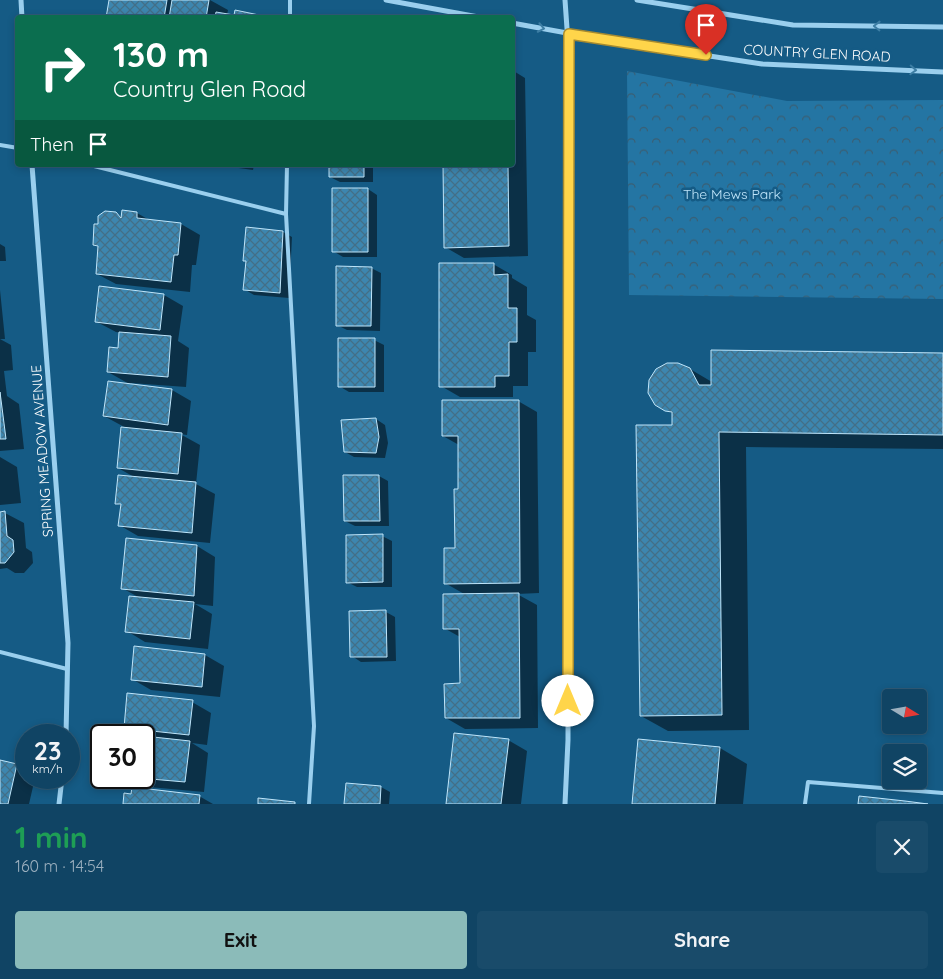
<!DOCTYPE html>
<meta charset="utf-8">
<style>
:root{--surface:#104464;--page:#194b6a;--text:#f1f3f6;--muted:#9cb0bf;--line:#305c78;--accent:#8bbbb9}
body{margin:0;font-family:Quicksand,sans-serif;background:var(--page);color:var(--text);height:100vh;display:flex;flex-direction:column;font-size:19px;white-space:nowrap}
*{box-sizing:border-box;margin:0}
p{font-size:16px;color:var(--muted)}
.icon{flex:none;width:28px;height:28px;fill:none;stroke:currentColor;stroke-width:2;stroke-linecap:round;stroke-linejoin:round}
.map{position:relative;height:804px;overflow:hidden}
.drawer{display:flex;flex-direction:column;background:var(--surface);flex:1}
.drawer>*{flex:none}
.hud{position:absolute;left:15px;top:15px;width:500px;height:152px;border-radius:5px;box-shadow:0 2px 8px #0003,0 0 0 1px var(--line);background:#0b6e4f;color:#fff;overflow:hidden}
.needle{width:32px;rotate:101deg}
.fabs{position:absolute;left:882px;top:689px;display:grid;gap:10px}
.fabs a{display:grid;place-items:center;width:45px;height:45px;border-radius:5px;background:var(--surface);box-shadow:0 2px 8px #0003,0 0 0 1px var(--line);font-size:25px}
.speed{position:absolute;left:15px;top:724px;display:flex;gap:10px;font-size:25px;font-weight:700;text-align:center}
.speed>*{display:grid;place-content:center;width:65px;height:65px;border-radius:50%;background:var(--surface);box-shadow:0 2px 8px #0003,0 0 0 1px var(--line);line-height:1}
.speed small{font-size:12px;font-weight:400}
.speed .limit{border:2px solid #111;border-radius:8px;background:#fff;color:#111}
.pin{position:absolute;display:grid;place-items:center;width:42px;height:42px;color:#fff;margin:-51px -21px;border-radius:50% 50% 50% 0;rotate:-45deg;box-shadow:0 0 5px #0007}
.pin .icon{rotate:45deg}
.me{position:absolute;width:55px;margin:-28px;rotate:0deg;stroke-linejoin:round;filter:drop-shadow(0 0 4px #0008)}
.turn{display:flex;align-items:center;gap:18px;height:105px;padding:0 15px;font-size:22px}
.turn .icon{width:65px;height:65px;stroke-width:2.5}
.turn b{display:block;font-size:35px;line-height:42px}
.then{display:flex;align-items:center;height:48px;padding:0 15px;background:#0003;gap:10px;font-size:19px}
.round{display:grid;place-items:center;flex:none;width:52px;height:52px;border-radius:5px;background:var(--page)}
.headline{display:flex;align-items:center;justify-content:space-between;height:85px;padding:0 15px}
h1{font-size:30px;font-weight:800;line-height:38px;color:#1e9e55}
.cta{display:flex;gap:10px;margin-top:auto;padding:10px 15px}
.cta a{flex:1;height:58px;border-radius:5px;background:var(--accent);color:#111;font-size:20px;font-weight:800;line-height:58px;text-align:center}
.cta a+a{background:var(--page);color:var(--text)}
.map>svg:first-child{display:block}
.park{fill:url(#park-crowns)}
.shadow{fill:#0007}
.building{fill:url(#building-cross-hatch);stroke:#bfe5fa}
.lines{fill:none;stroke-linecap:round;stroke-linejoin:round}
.service{stroke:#9acfee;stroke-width:4}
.minor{stroke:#9acfee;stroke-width:5}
.oneway{stroke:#3d7ea4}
.route-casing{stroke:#a68a30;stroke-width:12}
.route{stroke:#ffd54a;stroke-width:9}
.labels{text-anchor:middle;stroke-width:5;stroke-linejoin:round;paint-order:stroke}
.street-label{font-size:14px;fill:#fff;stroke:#155b85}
.park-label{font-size:14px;fill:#bfe5fa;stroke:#155b85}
</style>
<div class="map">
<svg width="943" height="804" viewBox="0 0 943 804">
<defs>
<pattern id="park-crowns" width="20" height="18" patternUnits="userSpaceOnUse" patternTransform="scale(1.25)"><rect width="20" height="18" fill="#2475a3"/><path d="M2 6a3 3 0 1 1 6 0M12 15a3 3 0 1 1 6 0" fill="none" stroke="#3a5e73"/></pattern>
<pattern id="building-cross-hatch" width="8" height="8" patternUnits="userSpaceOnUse" patternTransform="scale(1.25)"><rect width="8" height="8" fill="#3d86af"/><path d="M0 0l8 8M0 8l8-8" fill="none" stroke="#436f87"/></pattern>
</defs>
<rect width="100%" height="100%" fill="#155b85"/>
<path class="park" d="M627,71L787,101L943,100V299L629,295Z"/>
<path class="shadow" d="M110,0H210L228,10L227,15L258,16L261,18H107Z
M512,70L525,78L528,256L464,258L445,247L444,165H512Z
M217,165H254L253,170Z
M330,165H373V182H340L330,177Z
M368,189L377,195V257H343L333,251Z
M123,211L137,213L151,221L181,224L200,235L196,265H192L190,292L116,284L97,274L100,248L94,244L99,225L116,213L122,217Z
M283,232L292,237L289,298L254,295L244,289L247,262L244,260Z
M0,244L5,247L6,261H0Z
M493,264L512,275V278L527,287V315L536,320V352H528V386H513V397H460L441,386Z
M371,268L381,273L380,331L347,330L337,325Z
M101,287L164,295L183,306L178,341L189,348L186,387L131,383V385L108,372L119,349L121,333L116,332L97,322Z
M0,290L5,339H0Z
M0,339L11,345L13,370L4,371L7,396L19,404L24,449L0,451Z
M374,340L384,345V392H349L339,386Z
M943,355V449L746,447L749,730L668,731L641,716L674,426V414L656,404L690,369L712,382Z
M109,382L172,390L191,401L187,435L180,434L200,445L196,484L215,494L210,543L138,536L119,525L122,506L116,503L136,478L118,468L128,429L104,416Z
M518,401L537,412L539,593L517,594L537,605L538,728L465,729L446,718L461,685L460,637L444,628L466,595L445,583L456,550L459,490V445L443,436Z
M376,419L385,425L388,443L385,458L354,457L345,452Z
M0,457L17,467L21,503L0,505Z
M344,476H379L388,481L389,526H355L345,521Z
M0,513H5L24,523L26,548L32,552L33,563L24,573H15L7,568L0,569Z
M382,536L392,541V587H357L347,582Z
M197,546L215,557L213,606L195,604L212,614L208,649L145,642L127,631L140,598L122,588Z
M386,612L395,617L396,661L361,662L352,656Z
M205,655L224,666L220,697L151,690L132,679Z
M192,702L211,713L207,745L192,743L208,753L204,792L138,786L124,778H144V735H138L125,727Z
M508,740L527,751L521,804H448Z
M639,741L720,748L747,764L743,804H633Z
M0,761L17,765L26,771V778H35L29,804H0Z
M347,784L381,787L390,792L389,804H345Z
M199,796L213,804H124Z"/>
<path class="building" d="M109,0H167L164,18H106Z
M172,0H209L206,18H169Z
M235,10L259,15L258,18H215L216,12L234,15Z
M329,165H364V177H329Z
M443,165H508L509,246L444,248Z
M332,188H368V252H332Z
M122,210L137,212V218L181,223L178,255H174L171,282L96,274L98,246L93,245L94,224H98V216L105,211L116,212L121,218Z
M246,227L283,231L280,293L243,290L246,261H243Z
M439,263H494V275L508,274V308H517V342H509V376H495V387H439Z
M336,266L372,267L371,326H336Z
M99,286L164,294L160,330L95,322Z
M119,332L171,336L168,377L107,372L109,347L118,348Z
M338,338H375V387H338Z
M711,350L943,353V435L719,432L722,715L640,716L636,425H672V412L665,411L655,405L648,393L649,380L656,369L667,363H678L690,368L699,385H711Z
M108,381L172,389L168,425L103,416Z
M0,392L6,439H0Z
M442,400H519L520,583L444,584V548H455L454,489H458V436H442Z
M376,418L379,437L376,453L344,452L341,420Z
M121,427L182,433L178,474L117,468Z
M118,475L196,482L192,533L118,526L121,504H115Z
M343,475H379L380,521H344Z
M5,511L7,536L13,540L14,552L5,563H0V512Z
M383,534V582L346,583V535Z
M126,538L197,545L194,596L121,589Z
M519,593L520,718H445L444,684L460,683L459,629H443V594Z
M129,596L194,602L190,639L125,632Z
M386,610L387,657H350L349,611Z
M134,646L205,654L202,687L131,680Z
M127,693L193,700L189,735L124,728Z
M454,733L509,739L501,804H446Z
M144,736L190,741L185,782L139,778H144Z
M638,739L720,747L715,804H632Z
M0,760L17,764L8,804H0Z
M346,783L381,786L380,804H344Z
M132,787L200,795L199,804H123L124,793L131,794Z
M859,796L905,801L928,804H858Z
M258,798L295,802V804H258Z"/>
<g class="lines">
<path class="service" d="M290,18V0
M0,145L18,148
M90,165L286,214
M287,165L286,214L314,726L309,804
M0,652L67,669
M805,804L808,782L943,793"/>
<path class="minor" d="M21,0L22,18
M386,0L484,18
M637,0L793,25L943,27
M512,23L611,41L762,64L943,72
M32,165L68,643L66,735
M59,804L62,778
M565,804L568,740L569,57L565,0"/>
</g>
<defs><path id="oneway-chevron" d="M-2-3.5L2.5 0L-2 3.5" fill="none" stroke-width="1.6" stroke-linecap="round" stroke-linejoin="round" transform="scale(1.25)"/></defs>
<g class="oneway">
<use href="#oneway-chevron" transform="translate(877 26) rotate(-179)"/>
<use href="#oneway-chevron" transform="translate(541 28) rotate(11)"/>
<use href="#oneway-chevron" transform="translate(913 70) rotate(3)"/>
</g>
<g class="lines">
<defs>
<path id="route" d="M568,701L569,34L706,55"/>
</defs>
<use href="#route" class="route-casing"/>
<use href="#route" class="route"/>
</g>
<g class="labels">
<g class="street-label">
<text transform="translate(817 53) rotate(3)" y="5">COUNTRY GLEN ROAD</text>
<text transform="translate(42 451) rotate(-94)" y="5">SPRING MEADOW AVENUE</text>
</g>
<g class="park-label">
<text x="732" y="199">The Mews Park</text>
</g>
</g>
</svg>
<div class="fabs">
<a><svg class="needle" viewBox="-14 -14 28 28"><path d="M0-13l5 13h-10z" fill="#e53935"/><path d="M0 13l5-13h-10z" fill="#9cb0bf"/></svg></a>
<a><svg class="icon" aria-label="layers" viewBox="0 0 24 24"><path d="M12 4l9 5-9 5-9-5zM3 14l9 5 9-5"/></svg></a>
</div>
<div class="speed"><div>23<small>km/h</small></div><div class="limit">30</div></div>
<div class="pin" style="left:706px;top:55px;background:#d93025"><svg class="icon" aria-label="arrive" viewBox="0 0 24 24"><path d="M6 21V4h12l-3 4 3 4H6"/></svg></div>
<svg class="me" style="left:568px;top:701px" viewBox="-20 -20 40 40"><circle r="19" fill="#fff"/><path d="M0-13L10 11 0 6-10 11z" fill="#ffd54a"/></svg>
<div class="hud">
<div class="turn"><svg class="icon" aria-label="right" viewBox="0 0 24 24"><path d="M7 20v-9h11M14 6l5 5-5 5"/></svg><div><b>130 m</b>Country Glen Road</div></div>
<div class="then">Then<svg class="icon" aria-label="arrive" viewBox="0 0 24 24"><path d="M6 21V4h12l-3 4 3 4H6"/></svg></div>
</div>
</div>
<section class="drawer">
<div class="headline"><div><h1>1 min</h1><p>160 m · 14:54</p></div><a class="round"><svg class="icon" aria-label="close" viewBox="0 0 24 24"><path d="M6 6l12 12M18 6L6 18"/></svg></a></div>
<div class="cta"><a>Exit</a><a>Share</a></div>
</section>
